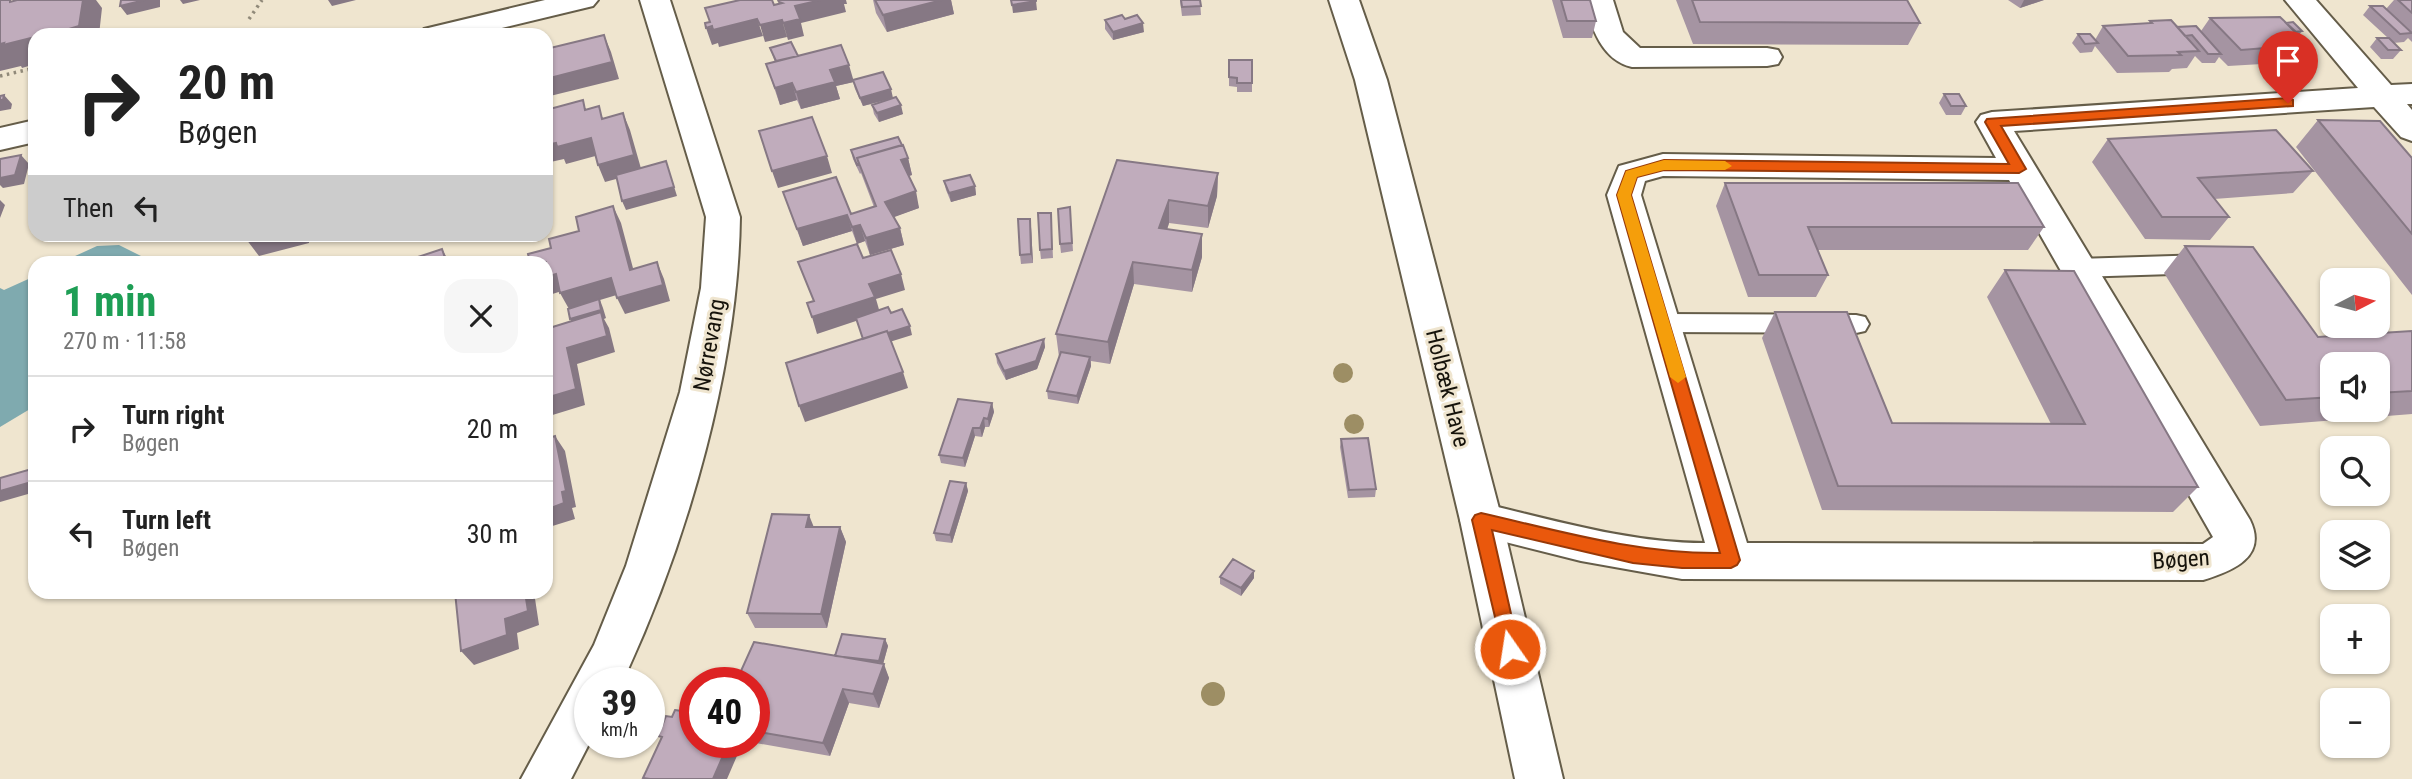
<!DOCTYPE html>
<meta charset="utf-8">
<style>
:root{--surface:#fff;--page:#f6f6f6;--text:#222;--muted:#767676;--line:#e0e0e0}
body{margin:0;font-family:"Roboto Condensed",sans-serif;background:var(--page);color:var(--text);height:100vh;display:flex;flex-direction:column;font-size:26px;white-space:nowrap}
*{box-sizing:border-box;margin:0}
p{font-size:23px;color:var(--muted)}
.icon{flex:none;width:38px;height:38px;fill:none;stroke:currentColor;stroke-width:2;stroke-linecap:round;stroke-linejoin:round}
.map{position:relative;flex:1;overflow:hidden}
.sheet{position:absolute;left:28px;top:256px;width:525px;height:343px;display:flex;flex-direction:column;background:var(--surface);border-radius:21px;box-shadow:0 2px 5px #0004}
.sheet>*{flex:none}
.guide{position:absolute;left:28px;top:28px;width:525px;height:214px;border-radius:21px;box-shadow:0 2px 5px #0004;background:#fff;color:var(--text);overflow:hidden}
.needle{width:46px;rotate:84deg}
.buttons{position:absolute;left:2320px;top:268px;display:grid;gap:14px}
.buttons a{display:grid;place-items:center;width:70px;height:70px;border-radius:14px;background:var(--surface);box-shadow:0 2px 5px #0004;font-size:35px}
.speed{position:absolute;left:574px;top:667px;display:flex;gap:14px;font-size:35px;font-weight:700;text-align:center}
.speed>*{display:grid;place-content:center;width:91px;height:91px;border-radius:50%;background:var(--surface);box-shadow:0 2px 5px #0004;line-height:1}
.speed small{font-size:18px;font-weight:400}
.speed .limit{border:10px solid #d22;background:#fff;color:#111}
.pin{position:absolute;display:grid;place-items:center;width:60px;height:60px;color:#fff;margin:-72px -30px;border-radius:50% 50% 50% 0;rotate:-45deg;box-shadow:0 0 7px #0007}
.pin .icon{rotate:45deg}
.me{position:absolute;width:77px;margin:-38px;rotate:347deg;stroke-linejoin:round;filter:drop-shadow(0 0 5px #0008)}
.turn{display:flex;align-items:center;gap:24px;height:147px;padding:0 35px;font-size:32px}
.turn .icon{width:91px;height:91px;stroke-width:2.5}
.turn b{display:block;font-size:49px;line-height:60px}
.then{display:flex;align-items:center;height:66px;padding:0 35px;background:#0003;gap:14px;font-size:26px}
.round{display:grid;place-items:center;flex:none;width:74px;height:74px;border-radius:21px;background:var(--page)}
.headline{display:flex;align-items:center;justify-content:space-between;height:119px;padding:0 35px}
h1{font-size:42px;font-weight:700;line-height:52px;color:#1e9e55}
ul{padding:0;list-style:none}
li{display:flex;align-items:center;gap:21px;height:105px;padding:0 35px;border-top:2px solid var(--line)}
li div{flex:1}
li b{display:block;font-size:26px}
li em{font-style:normal}
.map>svg:first-child{display:block}
.water{fill:#7faaaf}
.lines{fill:none;stroke-linecap:round;stroke-linejoin:round}
.lane-casing{stroke:#655d49;stroke-width:4}
.street-casing{stroke:#655d49;stroke-width:4}
.secondary-casing{stroke:#655d49;stroke-width:4}
.path{stroke:#908979;stroke-width:3.5;stroke-dasharray:2.5 4.5;stroke-linecap:butt}
.lane{fill:#fff;fill-rule:evenodd}
.street{fill:#fff;fill-rule:evenodd}
.secondary{fill:#fff;fill-rule:evenodd}
.tree{fill:#9d8e64}
.wall{fill:#a594a2;fill-rule:evenodd}
.shaded-wall{fill:#867884}
.building{fill:#c0acbc;stroke:#867884;stroke-width:2}
.route{fill:#ea580c;stroke:#983908;stroke-width:2}
.slow{fill:#f59e0b}
.labels{text-anchor:middle;stroke-width:6;stroke-linejoin:round;paint-order:stroke}
.street-label{font-size:23px;fill:#16130b;stroke:#efe5cf}
</style>
<div class="map">
<svg width="2412" height="779" viewBox="0 0 2412 779">
<rect width="100%" height="100%" fill="#efe5cf"/>
<path class="water" d="M119,245L143,257L147,262H62L97,246Z
M35,276V406L0,427V288L4,290Z"/>
<g class="lines">
<defs>
<path id="lane" d="M2205,255L2214,258L2217,264L2214,270L2205,273L2077,277L2068,274L2065,268L2068,262L2077,259Z
M1662,314L1856,315L1865,317L1869,324L1865,331L1856,333L1662,332L1653,330L1649,323L1653,316Z"/>
<path id="street" d="M640,0H670L740,217C738,366 688,539 626,674L621,682H590V742L571,779H521L594,645L626,566L680,392L701,288L706,217Z
M1583,0H1613L1623,32L1640,48H1767L1778,50L1782,57L1778,64L1767,66L1632,67C1601,60 1592,27 1583,0Z
M2285,0H2316L2391,85L2412,84V104H2407L2412,110V141L2401,137L2374,107L2014,131L2250,520C2268,557 2232,571 2203,580L1682,579L1581,561L1466,532L1460,520L1466,508L1481,503C1554,520 1630,543 1705,543L1607,195L1619,166L1663,154L1996,158L1976,122L1981,115L1992,112L2358,88ZM1663,176L2009,180L2213,537L2203,544L1747,543L1641,195L1645,181Z"/>
<path id="secondary" d="M545,0H598L593,6L473,35H420L424,29Z
M1329,0H1359L1387,80L1502,520L1563,779H1515L1460,520L1355,80Z
M35,120V142L0,150V128Z"/>
</defs>
<use href="#lane" class="lane-casing"/>
<use href="#street" class="street-casing"/>
<use href="#secondary" class="secondary-casing"/>
<path class="path" d="M249,19L262,0
M0,76L35,68"/>
<use href="#lane" class="lane"/>
<use href="#street" class="street"/>
<use href="#secondary" class="secondary"/>
</g>
<g class="tree">
<circle cx="1343" cy="373" r="10"/>
<circle cx="1354" cy="424" r="10"/>
<circle cx="1213" cy="694" r="12"/>
</g>
<path class="wall" d="M873,0H951L954,14L887,32L876,13Z
M1180,0H1200L1201,15L1182,16Z
M1552,0H1590L1596,21L1592,38H1563Z
M1676,0H1907L1920,23L1908,45L1693,44Z
M2008,0H2044L2020,8Z
M2394,0H2412V42L2408,38L2404,42L2393,43L2401,50L2393,59H2381L2370,47L2377,38H2388L2363,15L2370,6L2386,9Z
M2210,18L2286,23L2302,31L2299,35L2312,47L2298,64L2279,63L2228,66L2219,57L2215,63H2202L2195,56L2187,68L2172,69L2169,72L2117,73L2095,46L2092,52L2080,53L2072,43L2078,34L2095,40L2103,26L2149,23L2150,21L2201,31Z
M1105,20L1144,32L1113,40L1105,29Z
M770,48L798,56L893,98L903,114L879,122L874,114L872,105L890,99L863,106L855,89L853,82L836,86L840,99L801,109L797,100L780,105L766,64L775,62Z
M1229,60H1252V92H1237V87L1229,86Z
M1944,94L1966,106L1961,115H1946L1939,103Z
M2318,120L2412,158V295L2296,147Z
M2108,139L2313,171L2293,193L2214,199L2229,217L2210,240L2145,239L2092,162Z
M851,150L908,158L912,175L909,176L919,208L893,217L900,228L904,245L870,255L865,241L857,244L852,231L803,246L789,209L851,214L874,207L861,173L860,174L853,159Z
M1117,160L1218,173L1217,196L1208,228L1169,223L1167,230L1202,257L1192,292L1134,284L1110,364L1091,361V366L1078,404L1048,399L1047,391L1060,357H1059L1056,334Z
M944,181L975,186L976,195L951,202L946,190Z
M1725,183L2044,227L2028,250H1818L1828,275L1816,297H1748L1716,206Z
M1070,207L1073,251L1061,253L1060,244Z
M1051,213L1053,258L1041,259L1040,250Z
M1031,227L1033,263L1021,264L1020,255Z
M2185,246L2318,337L2412,331V414L2260,426L2164,273ZM2333,364H2378V410H2333Z
M2005,270L2198,487L2173,512L1822,510L1762,338L1775,312L1892,423L2051,424L1987,297Z
M1044,339L1045,347L1037,369L1006,380L997,363L996,354Z
M992,403L994,412L989,427H985L982,437L975,436L965,467L941,463L939,455Z
M1341,439L1376,489L1375,497L1348,498L1340,447Z
M966,483L968,491L952,543L936,541L934,533Z
M840,527L846,542L827,628H755L747,613Z
M1254,571V578L1241,596L1220,584V577Z
M885,639L888,646L883,664L889,678L879,708L849,703L830,756L750,742H754V682Z"/>
<path class="shaded-wall" d="M83,0H96L102,8L99,35H49Z
M145,0H160V7L127,15L120,6Z
M180,0H200L183,4Z
M328,0H356L332,6Z
M821,0H846L847,4H844L846,12L801,23L804,36L788,40L783,23L795,6Z
M942,0H951L954,14L887,32L883,15Z
M2024,0H2044L2020,8Z
M1036,1L1037,10L1013,13L1012,5Z
M757,19L763,36L719,47L718,43L712,45L706,28Z
M782,20L787,37L765,42L760,25Z
M1143,23L1144,32L1113,40V32Z
M604,35L611,52L619,79L546,97V79Z
M35,37V64L22,68L21,66L0,71V44Z
M849,65L854,82L836,86L840,99L801,109L796,92L830,70Z
M792,83L797,100L780,105L775,88Z
M891,89L893,98L863,106L860,98Z
M4,95L12,104L11,109L0,111V100Z
M901,105L903,114L879,122L877,113Z
M623,113L630,130L642,172L605,182L598,165Z
M591,138L599,155L566,164L564,159L546,163V145Z
M21,155L29,164L24,184L3,188L0,185V178Z
M827,156L832,173L778,188L772,171Z
M908,158L912,175L905,177L863,173Z
M666,161L677,196L626,210L622,201Z
M1218,173L1217,196L1208,228V206Z
M975,186L976,195L951,202L949,193Z
M916,191L919,208L889,219L885,202Z
M0,200L5,205L0,218Z
M1169,200V223L1160,251L1159,228Z
M613,206L621,223L638,287L630,270Z
M847,215L852,231L803,246L797,229Z
M1030,219L1031,227L1033,263L1031,254Z
M860,225L865,241L857,244L852,227Z
M900,228L904,245L870,255L866,238Z
M265,234H309V243L259,256L246,239Z
M1202,234V257L1192,292V270Z
M442,249L447,258L449,262H442Z
M657,262L664,279L670,301L625,314L617,298Z
M1133,262L1134,284L1110,364L1108,342Z
M556,274L565,290L546,296V277Z
M901,274L905,290L876,299L880,313L817,334L812,317L869,284Z
M611,278L620,294L600,300L603,308L606,318L604,319L609,328L615,352L577,364L585,405L546,417V398L575,328L570,319L569,309L560,293Z
M910,326L912,335L867,349L864,341Z
M1044,339L1045,347L1037,369L1006,380L1004,371Z
M1090,357L1091,366L1078,404L1077,396Z
M903,372L908,388L805,422L799,406Z
M992,403L994,412L989,427L988,419Z
M984,418L985,427L982,437L980,428Z
M973,428L975,436L965,467L963,458Z
M555,436L565,451L576,507L572,508L575,519L546,528V510L562,492Z
M35,481V492L0,502V491Z
M966,483L968,491L952,543L950,535Z
M809,515L815,530L806,527Z
M840,527L846,542L827,628L821,614Z
M1254,571V578L1241,596V588Z
M525,592H534L539,625L517,633L519,649L474,665L461,651L505,619Z
M885,639L888,646L882,668L879,661Z
M884,664L889,678L879,708L873,694Z
M843,689L849,703L830,756L823,743Z
M729,742H743L727,779H713Z"/>
<path class="building" d="M0,0H10V2L17,0H83L79,26L49,35H45L46,34L35,35V37L3,45L4,43L0,44Z
M121,0H145L120,6Z
M740,0H772L774,5L782,3L779,2L778,0H821L795,6L800,19L783,23L782,20L760,25L757,19L713,30L712,26L706,28L705,23L710,22L705,8Z
M875,0H942L883,15Z
M1011,0H1036V1L1012,5Z
M1181,0H1200L1201,6L1182,7Z
M1561,0H1590L1596,21H1567Z
M1692,0H1907L1920,23L1700,22Z
M2398,0H2412V13Z
M2370,6H2383L2412,33L2400,34Z
M1122,15L1125,19L1137,15L1143,23L1113,32L1105,20Z
M2280,17L2312,47L2292,46L2241,50L2210,18Z
M2171,20L2199,51L2178,52L2181,55L2128,56L2103,26L2152,23L2150,21Z
M2293,22L2302,31L2295,32L2286,23Z
M2196,26L2221,54H2208L2192,35L2185,36L2177,27Z
M2078,34H2090L2098,43L2085,44Z
M604,35L612,62L546,79V49Z
M2377,38H2389L2401,50H2388Z
M791,42L798,56L776,61L770,48Z
M841,45L849,65L830,70L835,82L796,92L792,83L775,88L766,64Z
M1229,60H1252V83H1237V78L1229,77Z
M883,72L891,89L860,98L853,80Z
M1944,94H1959L1966,106H1951Z
M4,95L3,100H0V96Z
M896,97L901,105L877,113L872,105Z
M583,100L585,110L599,106L602,119L623,113L634,155L598,165L591,138L557,147L556,143L546,145V110Z
M812,117L827,156L772,171L759,131Z
M2318,120L2380,121L2412,158V234Z
M2276,130L2313,171L2198,178L2229,217H2162L2108,139Z
M898,137L902,145L857,158L859,164L857,165L851,150Z
M903,145L908,158L901,160L916,191L885,202L900,228L866,238L860,225L852,227L847,215L797,229L783,192L836,177L851,214L876,206L857,158Z
M21,155L15,175L0,178V159Z
M1117,160L1218,173L1208,206L1169,200L1159,228L1202,234L1192,270L1133,262L1108,342L1056,334Z
M666,161L674,187L622,201L616,175Z
M970,175L975,186L949,193L944,181Z
M1725,183H2018L2044,227H1808L1828,275H1759Z
M613,206L630,270L657,262L663,285L617,298L611,278L560,293L556,274L546,277V262H530L528,254L551,248L549,239L579,231L576,217Z
M1070,207L1072,243L1060,244L1058,209Z
M1038,213H1051L1052,249L1040,250Z
M1018,219H1030L1031,254L1020,255Z
M246,234H265L246,239Z
M857,244L863,258L891,250L901,274L869,284L875,297L812,317L807,303L814,301L798,262Z
M2185,246L2253,247L2318,337L2412,331V391L2378,393V364H2333V397L2286,400Z
M442,249L446,261L442,262H416L415,258Z
M2005,270L2074,271L2198,487L1838,486L1775,312H1847L1892,423L2085,424Z
M599,299L601,310L570,319L568,309Z
M888,307L891,313L902,309L910,326L888,333L887,331L863,339L856,318Z
M601,312L607,336L567,348L576,389L546,398V329Z
M887,331L903,372L799,406L786,363Z
M1044,339L1036,361L1004,371L996,354Z
M1061,352L1090,357L1077,396L1047,391Z
M958,399L992,403L988,419L984,418L980,428H973L963,458L939,455Z
M555,436L566,491L562,492L564,503L546,510V439Z
M1368,438L1376,489L1349,490L1341,439Z
M35,468V481L0,491V478Z
M950,481L966,483L950,535L934,533Z
M772,514L809,515L806,527H840L821,614L747,613Z
M1233,559L1254,571L1241,588L1220,577Z
M455,592H525L528,611L505,619L507,635L461,651Z
M842,634L885,639L879,661L835,656Z
M754,642L884,664L873,694L843,689L823,743L754,731V682H736Z
M675,710L695,713V742H729L713,779H650L643,778L662,737L658,736L666,716L672,717Z"/>
<path class="route" d="M2288,98L2293,100V106L2001,126L2026,169L2019,173L1664,170L1637,177L1631,195L1740,560L1737,565L1731,568H1682L1633,563L1492,530L1519,649L1517,655L1510,658L1504,655L1472,520L1475,515L1481,513C1560,531 1638,554 1720,553L1617,195L1626,171L1664,160L2009,164L1985,122L1987,119Z"/>
<path class="slow" d="M1664,160L1725,161L1732,166L1725,170H1664L1637,177L1631,195L1686,377L1678,383L1670,377L1617,195L1626,171Z"/>
<g class="labels">
<g class="street-label">
<text transform="translate(709 345) rotate(-80)" y="8">Nørrevang</text>
<text transform="translate(1448 388) rotate(76)" y="8">Holbæk Have</text>
<text transform="translate(2181 559) rotate(-4)" y="8">Bøgen</text>
</g>
</g>
</svg>
<div class="buttons">
<a><svg class="needle" viewBox="-14 -14 28 28"><path d="M0-13l5 13h-10z" fill="#e53935"/><path d="M0 13l5-13h-10z" fill="#767676"/></svg></a>
<a><svg class="icon" aria-label="sound" viewBox="0 0 24 24"><path d="M4 9h4l5-4v14l-5-4H4zM17 9q2 3 0 6"/></svg></a>
<a><svg class="icon" aria-label="search" viewBox="0 0 24 24"><circle cx="10" cy="10" r="6"/><path d="M15 15l6 6"/></svg></a>
<a><svg class="icon" aria-label="layers" viewBox="0 0 24 24"><path d="M12 4l9 5-9 5-9-5zM3 14l9 5 9-5"/></svg></a>
<a>+</a>
<a>−</a>
</div>
<div class="speed"><div>39<small>km/h</small></div><div class="limit">40</div></div>
<div class="pin" style="left:2288px;top:103px;background:#d93025"><svg class="icon" aria-label="arrive" viewBox="0 0 24 24"><path d="M6 21V4h12l-3 4 3 4H6"/></svg></div>
<svg class="me" style="left:1510px;top:649px" viewBox="-20 -20 40 40"><circle r="17" fill="#ea580c" stroke="#fff" stroke-width="3"/><path d="M0-11L8 9 0 5-8 9z" fill="#fff"/></svg>
<div class="guide">
<div class="turn"><svg class="icon" aria-label="right" viewBox="0 0 24 24"><path d="M7 20v-9h11M14 6l5 5-5 5"/></svg><div><b>20 m</b>Bøgen</div></div>
<div class="then">Then<svg class="icon" aria-label="left" viewBox="0 0 24 24"><path d="M17 20v-9H6M10 6l-5 5 5 5"/></svg></div>
</div>
<section class="sheet">
<div class="headline"><div><h1>1 min</h1><p>270 m · 11:58</p></div><a class="round"><svg class="icon" aria-label="close" viewBox="0 0 24 24"><path d="M6 6l12 12M18 6L6 18"/></svg></a></div>
<ul>
<li><svg class="icon" aria-label="right" viewBox="0 0 24 24"><path d="M7 20v-9h11M14 6l5 5-5 5"/></svg><div><b>Turn right</b><p>Bøgen</p></div><em>20 m</em></li>
<li><svg class="icon" aria-label="left" viewBox="0 0 24 24"><path d="M17 20v-9H6M10 6l-5 5 5 5"/></svg><div><b>Turn left</b><p>Bøgen</p></div><em>30 m</em></li>
</ul>
</section>
</div>
